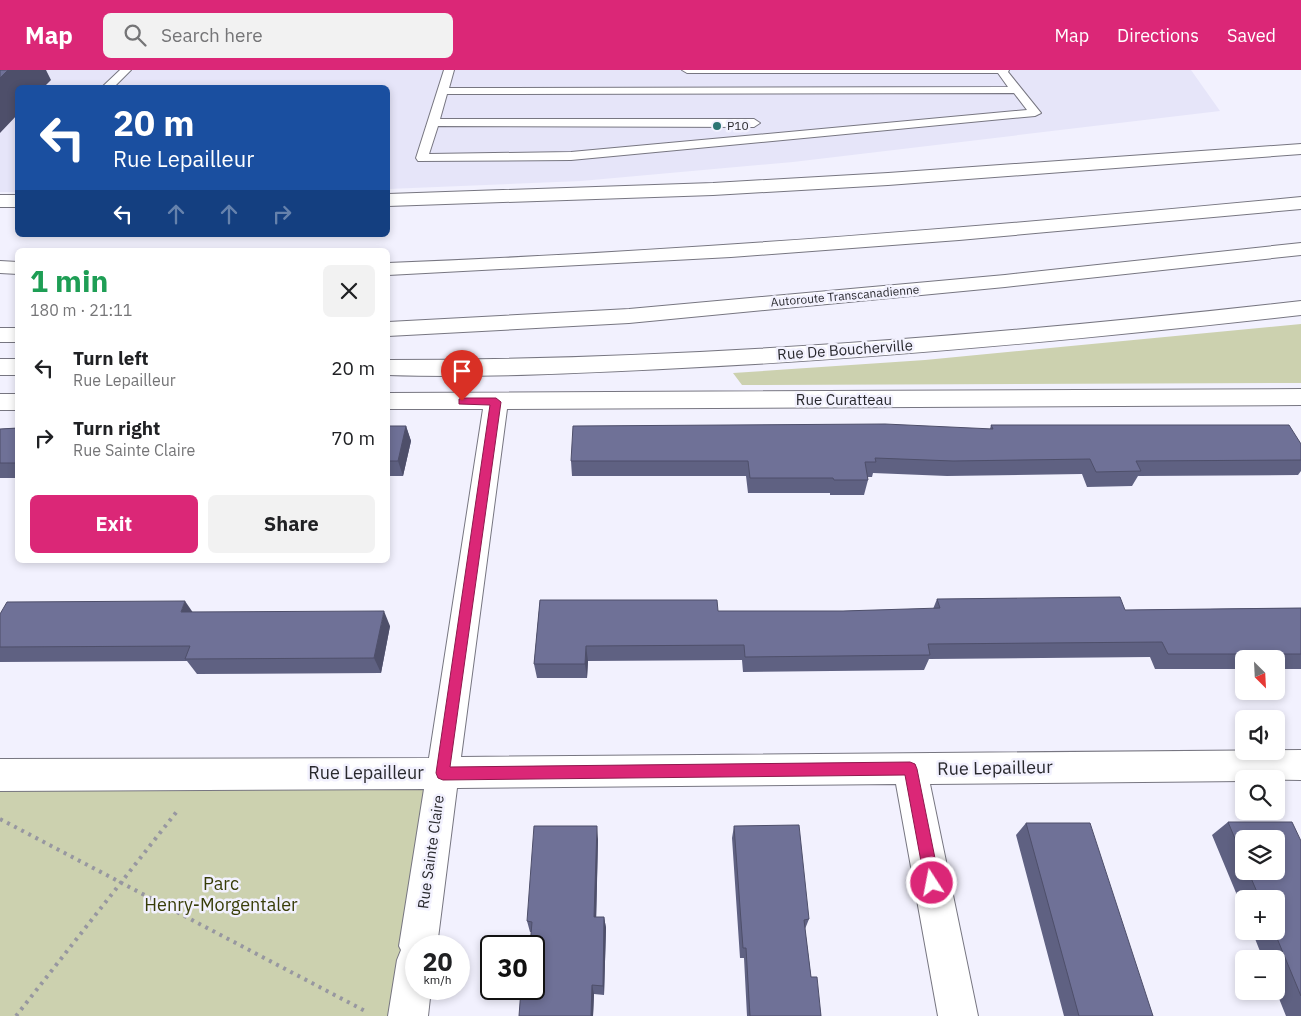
<!DOCTYPE html>
<meta charset="utf-8">
<style>
:root{--surface:#fff;--page:#f2f2f2;--text:#202124;--muted:#757577;--accent:#db2777}
body{margin:0;font-family:"IBM Plex Sans",sans-serif;background:var(--page);color:var(--text);height:100vh;display:flex;flex-direction:column;font-size:19px;white-space:nowrap}
*{box-sizing:border-box;margin:0}
p{font-size:16px;color:var(--muted)}
.icon{flex:none;width:28px;height:28px;fill:none;stroke:currentColor;stroke-width:2;stroke-linecap:round;stroke-linejoin:round}
.map{position:relative;flex:1;overflow:hidden}
.details{position:absolute;left:15px;top:178px;width:375px;height:315px;display:flex;flex-direction:column;background:var(--surface);border-radius:8px;box-shadow:0 2px 8px #0003}
.details>*{flex:none}
.banner{position:absolute;left:15px;top:15px;width:375px;height:152px;border-radius:8px;box-shadow:0 2px 8px #0003;background:#1a4fa0;color:#fff;overflow:hidden}
.needle{width:32px;rotate:156deg}
.fabs{position:absolute;left:1235px;top:580px;display:grid;gap:10px}
.fabs a{display:grid;place-items:center;width:50px;height:50px;border-radius:8px;background:var(--surface);box-shadow:0 2px 8px #0003;font-size:25px}
.speed{position:absolute;left:405px;top:865px;display:flex;gap:10px;font-size:25px;font-weight:700;text-align:center}
.speed>*{display:grid;place-content:center;width:65px;height:65px;border-radius:50%;background:var(--surface);box-shadow:0 2px 8px #0003;line-height:1}
.speed small{font-size:12px;font-weight:400}
.speed .limit{border:2px solid #111;border-radius:8px;background:#fff;color:#111}
.pin{position:absolute;display:grid;place-items:center;width:42px;height:42px;color:#fff;margin:-51px -21px;border-radius:50% 50% 50% 0;rotate:-45deg;box-shadow:0 0 5px #0007}
.pin .icon{rotate:45deg}
.me{position:absolute;width:55px;margin:-28px;rotate:349deg;stroke-linejoin:round;filter:drop-shadow(0 0 4px #0008)}
.turn{display:flex;align-items:center;gap:18px;height:105px;padding:0 15px;font-size:22px}
.turn .icon{width:65px;height:65px;stroke-width:2.5}
.turn b{display:block;font-size:35px;line-height:42px}
.lanes{display:flex;align-items:center;height:48px;padding:0 15px;background:#0003;justify-content:center;gap:25px;direction:ltr}
.lanes .off{opacity:.35}
.round{display:grid;place-items:center;flex:none;width:52px;height:52px;border-radius:8px;background:var(--page)}
.overview{display:flex;align-items:center;justify-content:space-between;height:85px;padding:0 15px}
h1{font-size:30px;font-weight:800;line-height:38px;color:#1e9e55}
.button{display:flex;gap:10px;margin-top:auto;padding:10px 15px}
.button a{flex:1;height:58px;border-radius:8px;background:var(--accent);color:#fff;font-size:20px;font-weight:800;line-height:58px;text-align:center}
.button a+a{background:var(--page);color:var(--text)}
ul{padding:0;list-style:none}
li{display:flex;align-items:center;gap:15px;height:70px;padding:0 15px}
li div{flex:1}
li b{display:block;font-size:19px}
li em{font-style:normal}
header{display:flex;align-items:center;gap:30px;box-sizing:border-box;height:70px;padding:0 25px;background:var(--accent);color:#fff}
header strong{font-size:24px}
nav{display:flex;gap:28px;margin-inline-start:auto;font-size:18px}
.search{width:350px;height:45px;background:var(--page);display:flex;align-items:center;gap:12px;box-sizing:border-box;padding:0 18px;border-radius:8px;color:var(--muted);font-size:19px}
.map>svg:first-child{display:block}
.built{fill:#e6e5f9}
.green{fill:#ccd1af}
.lines{fill:none;stroke-linecap:round;stroke-linejoin:round}
.service-casing{stroke:#777681;stroke-width:2}
.minor-casing{stroke:#777681;stroke-width:2}
.secondary-casing{stroke:#777681;stroke-width:2}
.motorway-casing{stroke:#777681;stroke-width:2}
.path{stroke:#9797a0;stroke-width:4;stroke-dasharray:3 5;stroke-linecap:butt}
.service{fill:#fff;fill-rule:evenodd}
.minor{fill:#fff;fill-rule:evenodd}
.secondary{fill:#fff;fill-rule:evenodd}
.motorway{fill:#fff;fill-rule:evenodd}
.wall{fill:#5f6182;fill-rule:evenodd}
.shaded-wall{fill:#4e4f6a}
.building{fill:#6f7197;stroke:#4e4f6a}
.route{fill:#db2777;stroke:#8e194d}
.poi-dot{fill:#2c7573;stroke:#f2f1fe;stroke-width:2}
.labels{text-anchor:middle;stroke-width:5;stroke-linejoin:round;paint-order:stroke}
.far-poi-label{font-size:12px;fill:#29292e;stroke:#f2f1fe;text-anchor:start}
.far-street-label{font-size:12px;fill:#29292e;stroke:#f2f1fe}
.street-label{font-size:15px;fill:#29292e;stroke:#f2f1fe}
.near-street-label{font-size:18px;fill:#29292e;stroke:#f2f1fe}
.near-park-label{font-size:18px;fill:#383d08;stroke:#f2f1fe}
</style>
<header>
<strong>Map</strong>
<div class="search"><svg class="icon" aria-label="search" viewBox="0 0 24 24"><circle cx="10" cy="10" r="6"/><path d="M15 15l6 6"/></svg>Search here</div>
<nav><a>Map</a><a>Directions</a><a>Saved</a></nav>
</header>
<div class="map">
<svg width="1301" height="946" viewBox="0 0 1301 946">
<rect width="100%" height="100%" fill="#f2f1fe"/>
<path class="built" d="M0,0H1191L1220,41L793,92L581,111L388,119V18H18L17,122H0Z"/>
<path class="green" d="M1301,254V313L742,315L733,303L925,290Z
M443,703L418,876H416V890L408,946H0V705Z"/>
<g class="lines">
<defs>
<path id="service" d="M120,0H131L113,18H101Z
M444,0H454L449,18L1008,17L998,3H687L682,0H1009L1008,2L1041,43L1035,46L571,90L418,91L416,88ZM1014,23L1027,40L571,82L429,84L438,56L754,57L760,53L754,49H440L447,24Z"/>
<path id="minor" d="M1301,319V335L507,339L461,687L1301,680V710L1244,709V711L930,714L978,946H938L896,714L457,718L437,876H416V919H431L428,946H388L397,890L401,880L399,876L424,719L0,721V689L429,688L483,339H388V323Z
M0,324H18V340H0Z"/>
<path id="secondary" d="M1301,74V84L888,115L713,125L388,136V124L713,113L888,103Z
M0,125H18V137H0Z
M1301,231V245C1095,268 889,288 682,298C584,303 485,308 388,305V290C693,290 998,265 1301,231Z
M0,289H18V305H0Z"/>
<path id="motorway" d="M1301,127V139L959,170L731,187L388,205V193C693,181 997,156 1301,127Z
M1301,173V185L1005,217L629,253L388,266V252L629,239L1005,205Z
M0,191L18,192V204L0,203Z
M0,258H18V272H0Z"/>
</defs>
<use href="#service" class="service-casing"/>
<use href="#minor" class="minor-casing"/>
<use href="#secondary" class="secondary-casing"/>
<use href="#motorway" class="motorway-casing"/>
<path class="path" d="M0,749L367,942
M16,946L178,740"/>
<use href="#service" class="service"/>
<use href="#minor" class="minor"/>
<use href="#secondary" class="secondary"/>
<use href="#motorway" class="motorway"/>
</g>
<path class="wall" d="M991,355L1301,374V401L1298,405L1138,406L1132,416L1087,417L1082,404L947,406L873,403L872,407H868V410L864,425H830V423H748L746,406H572L571,391L990,359Z
M388,356H406L411,371L403,406H388Z
M18,358V408H0V359Z
M937,529L1125,540L1301,538V599H1276V589H1244V599H1155L1150,587L929,589L924,600L743,602L742,590L588,591L587,608H537L534,594L540,530L718,541H843L933,539Z
M193,542L390,556L381,603L197,604L187,591L0,592V544Z
M1228,752L1301,771V946H1286L1276,921V889H1263L1252,861H1276V829H1244V842L1212,765ZM1244,769L1276,801H1244Z
M1026,753L1153,946H1064L1016,765Z
M734,756L809,849L805,859L811,907L821,946H747L744,888H740L732,768Z
M598,769L596,847H604L606,858L604,925L594,924L593,946H519L534,919L532,862H530L527,851Z"/>
<path class="shaded-wall" d="M8,0H46L51,10L43,18H18V44L0,63V8Z
M406,356L411,371L403,406L398,391Z
M185,531L196,547L181,542Z
M384,541L390,556L381,603L374,588Z
M586,576L588,591L587,608L585,594Z
M597,756L598,769L596,857L594,847Z
M604,847L606,858L604,925L603,916Z
M592,915L594,924L593,946H591Z"/>
<path class="building" d="M0,0H8L0,8Z
M885,354L993,359L991,355H1289L1301,374V390L1136,391L1141,401L1096,402L1090,389L953,391L875,388L876,392H865L868,410H834L833,408H750L748,391H571L573,356Z
M388,356H406L398,391H388Z
M18,358V393H0V359Z
M1120,527L1125,540L1301,538V584H1168L1162,572L928,574L930,585L745,587L744,575L586,576L585,594H534L540,530H717L718,541H843L940,538L937,529Z
M185,531L181,542L384,541L374,588L185,589L190,576L0,577V544L7,532Z
M1228,752H1292L1301,771V926L1274,861H1276V829H1260L1248,801H1276V769H1244V790Z
M1026,753H1090L1153,946H1079Z
M799,755L809,849L804,850L811,907H817L821,946H750L746,878H743L734,756Z
M534,756H597L594,847H604L603,916L592,915L591,946H519L521,919H534V876H530L532,852L527,851Z"/>
<path class="route" d="M462,328H496L501,332L450,697L910,692L915,694L917,699L940,813L937,818L932,820L927,818L925,813L905,705L443,710L438,708L436,703L490,335L459,334V329Z"/>
<circle class="poi-dot" cx="717" cy="56" r="5"/>
<g class="labels">
<g class="far-poi-label">
<text x="727" y="60">P10</text>
</g>
<g class="far-street-label">
<text transform="translate(845 226) rotate(-5)" y="4">Autoroute Transcanadienne</text>
</g>
<g class="street-label">
<text transform="translate(845 280) rotate(-4)" y="5">Rue De Boucherville</text>
<text x="844" y="335">Rue Curatteau</text>
<text transform="translate(431 782) rotate(-82)" y="5">Rue Sainte Claire</text>
</g>
<g class="near-street-label">
<text transform="translate(995 698) rotate(-1)" y="6">Rue Lepailleur</text>
<text x="366" y="709">Rue Lepailleur</text>
</g>
<g class="near-park-label">
<text x="221" y="820">Parc<tspan x="221" dy="21">Henry-Morgentaler</tspan></text>
</g>
</g>
</svg>
<div class="fabs">
<a><svg class="needle" viewBox="-14 -14 28 28"><path d="M0-13l5 13h-10z" fill="#e53935"/><path d="M0 13l5-13h-10z" fill="#757577"/></svg></a>
<a><svg class="icon" aria-label="sound" viewBox="0 0 24 24"><path d="M4 9h4l5-4v14l-5-4H4zM17 9q2 3 0 6"/></svg></a>
<a><svg class="icon" aria-label="search" viewBox="0 0 24 24"><circle cx="10" cy="10" r="6"/><path d="M15 15l6 6"/></svg></a>
<a><svg class="icon" aria-label="layers" viewBox="0 0 24 24"><path d="M12 4l9 5-9 5-9-5zM3 14l9 5 9-5"/></svg></a>
<a>+</a>
<a>−</a>
</div>
<div class="speed"><div>20<small>km/h</small></div><div class="limit">30</div></div>
<div class="pin" style="left:462px;top:331px;background:#d93025"><svg class="icon" aria-label="arrive" viewBox="0 0 24 24"><path d="M6 21V4h12l-3 4 3 4H6"/></svg></div>
<svg class="me" style="left:932px;top:813px" viewBox="-20 -20 40 40"><circle r="17" fill="#db2777" stroke="#fff" stroke-width="3"/><path d="M0-11L8 9 0 5-8 9z" fill="#fff"/></svg>
<div class="banner">
<div class="turn"><svg class="icon" aria-label="left" viewBox="0 0 24 24"><path d="M17 20v-9H6M10 6l-5 5 5 5"/></svg><div><b>20 m</b>Rue Lepailleur</div></div>
<div class="lanes"><svg class="icon" aria-label="left" viewBox="0 0 24 24"><path d="M17 20v-9H6M10 6l-5 5 5 5"/></svg><svg class="icon off" aria-label="ahead" viewBox="0 0 24 24"><path d="M12 20V5M6 11l6-6 6 6"/></svg><svg class="icon off" aria-label="ahead" viewBox="0 0 24 24"><path d="M12 20V5M6 11l6-6 6 6"/></svg><svg class="icon off" aria-label="right" viewBox="0 0 24 24"><path d="M7 20v-9h11M14 6l5 5-5 5"/></svg></div>
</div>
<section class="details">
<div class="overview"><div><h1>1 min</h1><p>180 m · 21:11</p></div><a class="round"><svg class="icon" aria-label="close" viewBox="0 0 24 24"><path d="M6 6l12 12M18 6L6 18"/></svg></a></div>
<ul>
<li><svg class="icon" aria-label="left" viewBox="0 0 24 24"><path d="M17 20v-9H6M10 6l-5 5 5 5"/></svg><div><b>Turn left</b><p>Rue Lepailleur</p></div><em>20 m</em></li>
<li><svg class="icon" aria-label="right" viewBox="0 0 24 24"><path d="M7 20v-9h11M14 6l5 5-5 5"/></svg><div><b>Turn right</b><p>Rue Sainte Claire</p></div><em>70 m</em></li>
</ul>
<div class="button"><a>Exit</a><a>Share</a></div>
</section>
</div>
